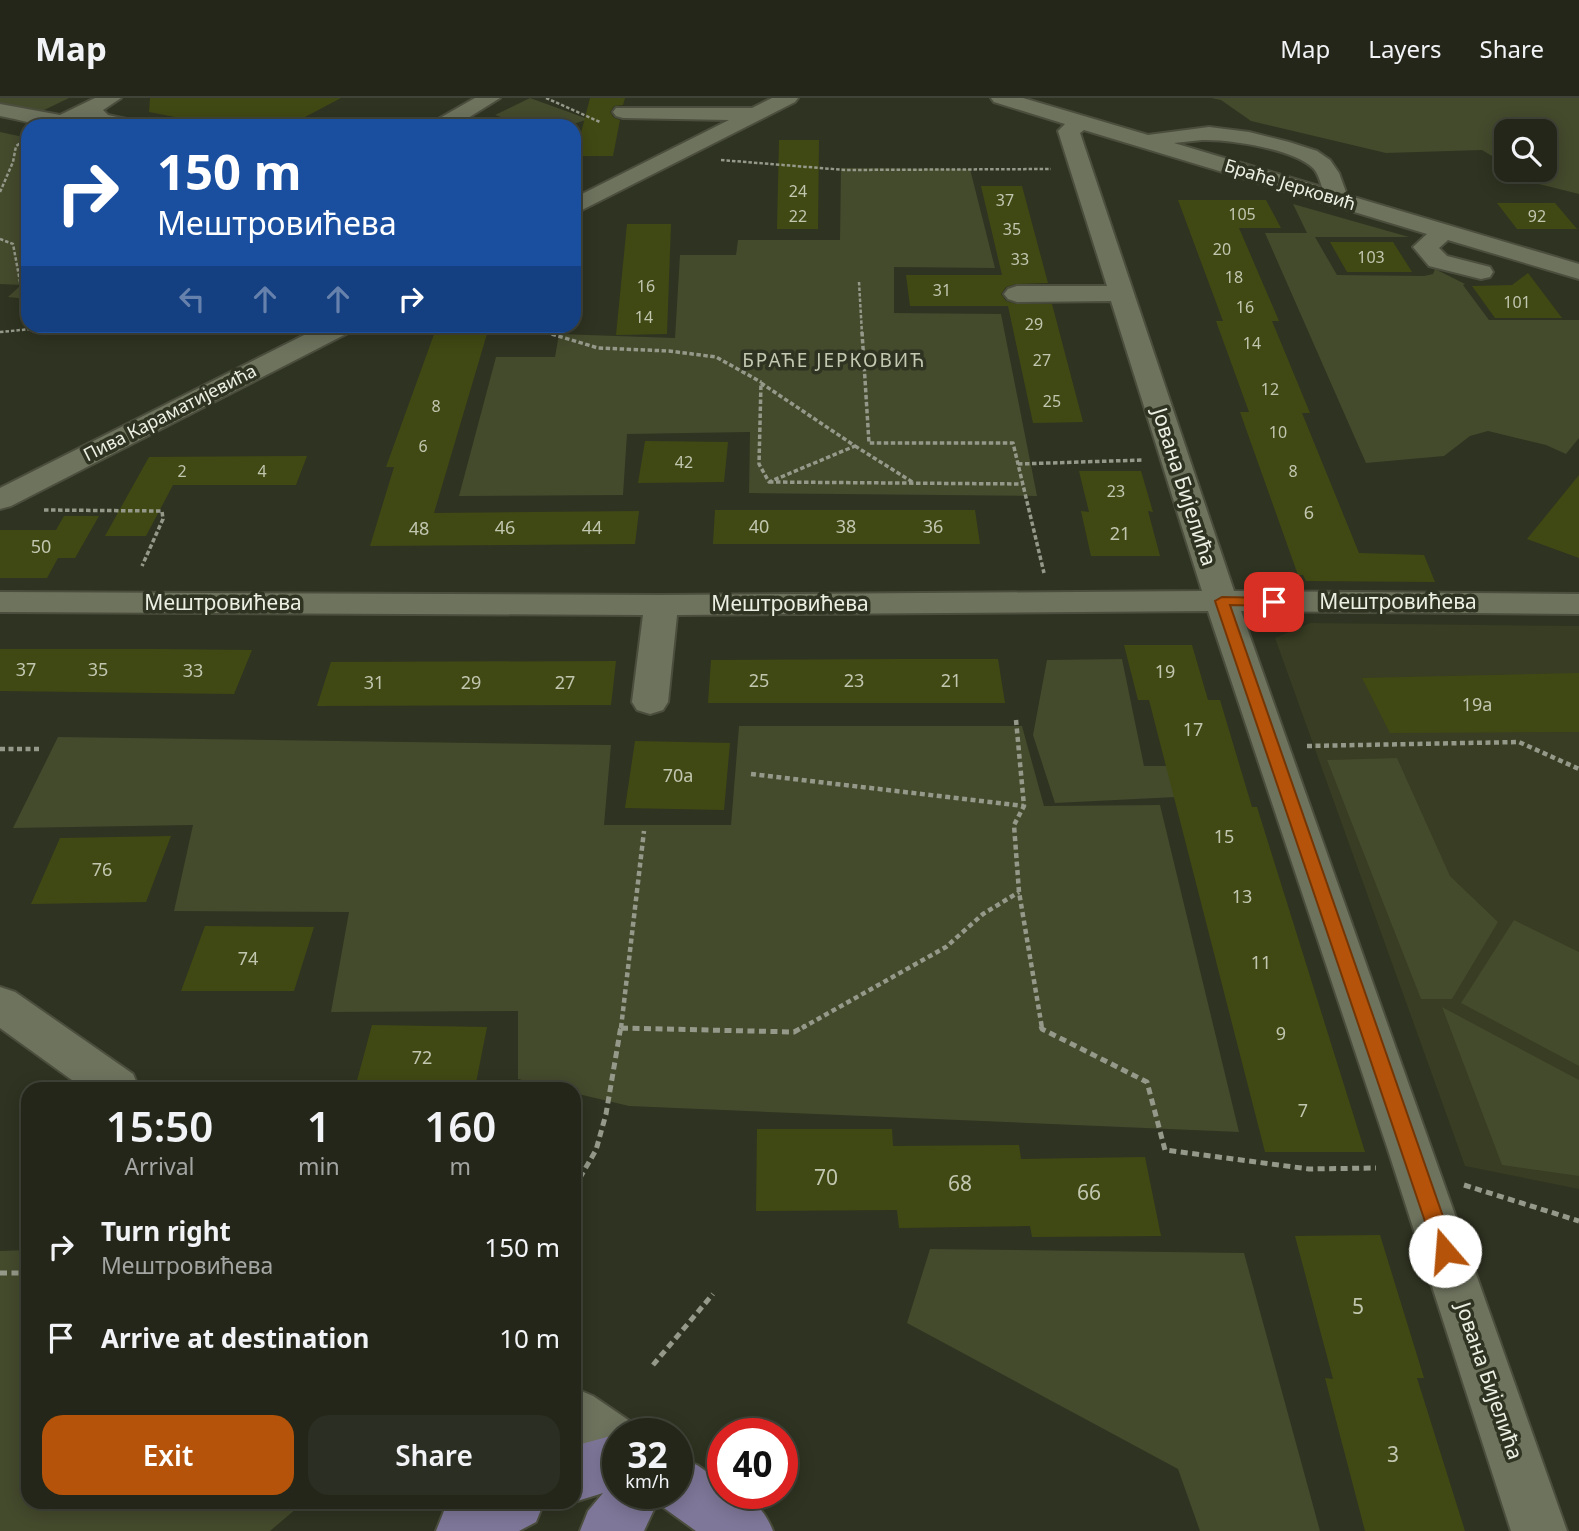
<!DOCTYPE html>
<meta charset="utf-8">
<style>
:root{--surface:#232619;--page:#2b2e22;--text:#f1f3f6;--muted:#a3a5a2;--line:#404338;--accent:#b45309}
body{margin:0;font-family:"Noto Sans",sans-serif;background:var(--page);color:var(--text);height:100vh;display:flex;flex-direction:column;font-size:26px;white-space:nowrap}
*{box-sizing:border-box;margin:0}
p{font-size:23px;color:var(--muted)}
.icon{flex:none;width:38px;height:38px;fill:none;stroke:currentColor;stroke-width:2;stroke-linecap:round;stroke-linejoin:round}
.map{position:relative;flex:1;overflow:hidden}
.drawer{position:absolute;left:21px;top:984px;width:560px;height:427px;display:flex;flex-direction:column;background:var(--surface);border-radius:21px;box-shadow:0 4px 18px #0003,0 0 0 2px var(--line)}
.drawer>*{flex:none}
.guide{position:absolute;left:21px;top:21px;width:560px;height:214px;border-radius:21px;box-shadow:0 4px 18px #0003,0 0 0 2px var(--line);background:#1a4fa0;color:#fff;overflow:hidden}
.controls{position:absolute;left:1494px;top:21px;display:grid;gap:14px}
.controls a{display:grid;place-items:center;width:63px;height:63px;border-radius:14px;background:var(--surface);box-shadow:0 4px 18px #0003,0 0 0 2px var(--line);font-size:35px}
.speed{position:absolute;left:602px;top:1320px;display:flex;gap:14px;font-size:35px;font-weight:700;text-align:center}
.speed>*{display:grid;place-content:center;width:91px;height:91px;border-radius:50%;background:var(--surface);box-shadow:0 4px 18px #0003,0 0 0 2px var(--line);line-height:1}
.speed small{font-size:18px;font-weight:400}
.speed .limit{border:10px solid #d22;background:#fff;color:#111}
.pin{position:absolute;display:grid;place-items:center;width:60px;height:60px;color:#fff;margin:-30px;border-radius:14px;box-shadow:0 4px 10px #0006}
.me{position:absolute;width:77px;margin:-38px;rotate:342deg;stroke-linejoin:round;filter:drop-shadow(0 0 5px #0008)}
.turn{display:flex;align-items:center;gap:24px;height:147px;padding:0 21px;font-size:32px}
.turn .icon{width:91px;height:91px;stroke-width:2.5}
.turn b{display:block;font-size:49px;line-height:60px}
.lanes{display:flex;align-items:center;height:66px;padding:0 21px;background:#0003;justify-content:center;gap:35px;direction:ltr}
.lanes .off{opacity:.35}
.eta{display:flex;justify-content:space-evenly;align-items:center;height:119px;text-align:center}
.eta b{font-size:42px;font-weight:600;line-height:49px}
.primary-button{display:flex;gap:14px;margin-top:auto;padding:14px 21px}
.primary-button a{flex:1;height:80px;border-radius:21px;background:var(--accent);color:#fff;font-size:28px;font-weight:600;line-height:80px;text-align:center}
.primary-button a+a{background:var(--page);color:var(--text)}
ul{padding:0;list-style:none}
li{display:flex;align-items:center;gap:21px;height:91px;padding:0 21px}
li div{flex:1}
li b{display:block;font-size:26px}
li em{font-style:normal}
header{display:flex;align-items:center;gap:42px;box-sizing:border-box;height:98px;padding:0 35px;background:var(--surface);border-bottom:2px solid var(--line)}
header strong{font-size:33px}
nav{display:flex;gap:38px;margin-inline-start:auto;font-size:24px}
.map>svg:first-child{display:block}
.built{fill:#383d23}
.green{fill:#444a2c}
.building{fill:#404914}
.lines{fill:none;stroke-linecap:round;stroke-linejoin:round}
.minor-casing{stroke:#4b4e3d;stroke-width:4}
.major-casing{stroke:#4b4e3d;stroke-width:4}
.path-far3{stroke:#95998a;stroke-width:2.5;stroke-dasharray:3.5 2;stroke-linecap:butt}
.path-far2{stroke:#95998a;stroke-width:3.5;stroke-dasharray:4.5 2.5;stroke-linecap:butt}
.path-far1{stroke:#95998a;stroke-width:4.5;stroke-dasharray:5 3.5;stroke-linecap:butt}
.path{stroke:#95998a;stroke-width:5;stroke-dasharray:7 4.5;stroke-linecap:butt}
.minor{fill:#6e735e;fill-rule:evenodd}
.major{fill:#7f7799;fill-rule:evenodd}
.route{fill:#b45309;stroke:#753606;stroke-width:2}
.labels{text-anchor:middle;stroke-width:7;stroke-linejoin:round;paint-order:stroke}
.far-number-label{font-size:16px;fill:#c1c6af}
.far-street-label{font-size:18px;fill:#ecefe3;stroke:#2f3321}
.number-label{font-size:18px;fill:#c1c6af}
.far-neighbourhood-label{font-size:19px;letter-spacing:2px;fill:#c4c9b2;stroke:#2f3321}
.street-label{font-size:21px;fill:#ecefe3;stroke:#2f3321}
.near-number-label{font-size:21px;fill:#c1c6af}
</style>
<header>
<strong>Map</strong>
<nav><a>Map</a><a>Layers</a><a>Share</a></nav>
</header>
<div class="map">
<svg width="1579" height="1433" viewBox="0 0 1579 1433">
<rect width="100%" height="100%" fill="#2f3321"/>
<path class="built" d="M1310,525L1579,528V1091L1465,1068L1275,540Z"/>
<path class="green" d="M0,0H69L38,15L0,8Z
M530,0L588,21C557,34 526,28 495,17Z
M1211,0H1579V96L1539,86L1515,72H1545V33H1507V67L1482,52L1386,55L1251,23L1221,2Z
M0,34L28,40V201L8,199L21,187L0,186Z
M841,70L970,71L995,170L894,169V215L1001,216L1037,398L749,395L750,334L627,336L623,397L459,398L496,259H555L559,236L675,240L680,157H736L738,142H840Z
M1293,106L1409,139H1315L1337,177L1424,178L1433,176L1435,171L1465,186L1463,187L1489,222H1579V340L1566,356L1546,347L1488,333L1470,338L1444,358L1366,365L1265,135H1307Z
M1122,561L1144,668H1230L1237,696L1055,705L1033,637L1047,562Z
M739,628H1022L1044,708L1160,707L1239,1034L629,1008L574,995V990H557L518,981V913L331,914L349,814L174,813L193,727L13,730L58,639L611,647L604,727H731Z
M1397,660L1450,778L1498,824L1452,901H1421L1327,662Z
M1514,822L1579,854V968L1461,905Z
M1442,909L1579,982V1078L1502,1067Z
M930,1151L1244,1155L1320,1433H1200L1178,1371L907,1225Z
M28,1152V1404H304L270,1433H0V1153Z"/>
<path class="building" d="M150,0H341L288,28H221L149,14Z
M590,0H625L623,7L614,8L610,14L614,20L620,22L613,58H575Z
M779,42H819L818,131H777Z
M981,88H1022L1048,185L1016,186L1006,189L1001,196L1006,203L1016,206H1052L1083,324L1033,325L1008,208H910L906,177H1002Z
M1178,102H1266L1281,130H1239L1279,223H1272L1310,315H1302L1359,455L1424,457L1435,484L1306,483L1303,477H1298L1240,314H1249L1216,223H1223Z
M1497,105H1555L1577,131H1517Z
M627,126H671L667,236L616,237Z
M1330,144H1393L1412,174H1347Z
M1528,175L1562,220H1495L1472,188L1512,187Z
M437,228L489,229L434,415L639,413L635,446L370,448L394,369H386Z
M645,343L728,344L724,384L638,385Z
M307,358L296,387H173L146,438H105L149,359Z
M1079,373H1141L1153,414L1148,413L1160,458H1091L1081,413L1089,414Z
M1579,377V460L1527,441Z
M715,412H975L980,446H713Z
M64,418H99L75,460H58L47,480H0V432H56Z
M1124,547H1192L1208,602H1220L1252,709H1257L1365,1054H1265L1149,602H1138Z
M0,551H154L252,552L234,596L0,593Z
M899,561H998L1005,605H708L711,562Z
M616,563L611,607L317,608L331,564Z
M1579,575V634L1390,635L1362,580Z
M635,643L730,645L724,712L625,710Z
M171,738L146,804L31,806L60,740Z
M205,828L314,829L294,893H181Z
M372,927L487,929L475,990H355Z
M757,1031H892L893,1048L1019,1047L1021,1061L1145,1059L1161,1138L1032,1139L1030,1128L899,1130L897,1112L756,1113Z
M1380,1137L1424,1280H1417L1465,1433H1365L1325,1280L1333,1281L1295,1138Z"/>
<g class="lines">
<defs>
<path id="minor" d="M95,0H121L103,12L108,17L140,24L144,28H100L87,20C57,35 32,24 0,18V6L60,17Z
M475,0H500L455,28H429L433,24Z
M772,0H798L795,4L574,116V100L729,22L623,20L616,18L613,14L616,10H752Z
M991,0H1023L1148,37L1209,29L1249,34L1289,44L1317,53L1330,62L1339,75L1347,97L1579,166V181L1448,142L1439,150L1447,158L1490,169L1493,174L1490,179L1481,181L1429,168L1413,149L1427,136L1084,32L1080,35L1234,493L1579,496V516L1241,513L1567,1433H1511L1388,1052L1208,513L677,517L668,604L663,612L650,616L637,612L632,604L643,517L0,514V494L661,497L1202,493L1111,203L1017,204L1008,201L1004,196L1008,191L1017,188H1107L1058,33L1065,26L994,4ZM1202,42C1229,41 1293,51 1313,70C1318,75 1320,83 1322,89L1174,45Z
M322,228H354L350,234L11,408L0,411V390Z
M0,889L15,894L133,976L139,990H83L0,930Z
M574,1290L593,1298L637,1328L640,1335H618V1374L599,1366L574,1349Z"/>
<path id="major" d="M618,1336V1395H677V1359L697,1367L723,1385V1395C749,1395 764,1410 773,1433H696L657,1405L644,1433H580L588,1413L603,1395L574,1404V1348Z
M461,1404H544L536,1424L519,1433H436L444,1413Z"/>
</defs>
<use href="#minor" class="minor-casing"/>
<use href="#major" class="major-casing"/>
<path class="path-far3" d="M546,0L600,24
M721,62L845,72L1051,71
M0,94L13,64L16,48L24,43
M0,141L13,146L21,189
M859,184L862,236
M370,228L528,229L550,236
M0,234L63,228"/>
<path class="path-far2" d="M545,234L598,250L669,253L716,259L761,284
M862,234L869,345H1013L1044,475
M761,285L855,348L769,384L759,366Z
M855,348L914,385
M1018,366L1143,362
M769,384L1023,386
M44,412L162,413L163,421L142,468"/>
<path class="path-far1" d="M1016,622L1024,708L1014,727L1019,794L1042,930
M1307,648L1519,644L1579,671
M0,651H42
M751,676L1024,708
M621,930L644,733
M802,930L946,849L983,816L1019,794"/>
<path class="path" d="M1041,928L1042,931L1147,984L1165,1052L1309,1071L1376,1070
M621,930L794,934L805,928
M1464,1087L1579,1123
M574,1090L596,1052L606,1016L621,928
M0,1175H28
M653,1267L713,1196"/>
<use href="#minor" class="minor"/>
<use href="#major" class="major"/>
</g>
<path class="route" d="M1222,499L1274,500L1281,504L1274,508L1230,507L1455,1153L1452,1160L1445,1163L1438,1160L1435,1153L1215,503Z"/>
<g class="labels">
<g class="far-number-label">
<text x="798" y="99">24</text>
<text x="1005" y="108">37</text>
<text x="1242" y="122">105</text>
<text x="798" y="124">22</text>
<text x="1537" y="124">92</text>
<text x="1012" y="137">35</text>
<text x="1222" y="157">20</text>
<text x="1371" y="165">103</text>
<text x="1020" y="167">33</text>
<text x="1234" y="185">18</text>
<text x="646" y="194">16</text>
<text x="942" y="198">31</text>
<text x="1517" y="210">101</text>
<text x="1245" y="215">16</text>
<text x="644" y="225">14</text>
<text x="1034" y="232">29</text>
<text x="1252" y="251">14</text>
<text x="1042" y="268">27</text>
<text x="1270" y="297">12</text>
<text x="1052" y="309">25</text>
<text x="436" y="314">8</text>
<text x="1278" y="340">10</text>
<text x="423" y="354">6</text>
<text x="684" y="370">42</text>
<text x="182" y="379">2</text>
<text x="262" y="379">4</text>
<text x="1293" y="379">8</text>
<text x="1116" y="399">23</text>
</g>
<g class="far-street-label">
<text transform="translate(1290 87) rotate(17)" y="6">Браће Јерковић</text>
<text transform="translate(170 315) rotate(-27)" y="6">Пива Караматијевића</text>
</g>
<g class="number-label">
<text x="1309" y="421">6</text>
<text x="759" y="435">40</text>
<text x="846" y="435">38</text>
<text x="933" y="435">36</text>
<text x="505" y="436">46</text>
<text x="592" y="436">44</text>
<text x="419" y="437">48</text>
<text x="1120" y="442">21</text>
<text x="41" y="455">50</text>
<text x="26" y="578">37</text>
<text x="98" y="578">35</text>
<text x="193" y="579">33</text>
<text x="1165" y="580">19</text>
<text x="759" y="589">25</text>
<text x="854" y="589">23</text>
<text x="951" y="589">21</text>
<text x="374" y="591">31</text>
<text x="471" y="591">29</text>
<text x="565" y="591">27</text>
<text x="1477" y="613">19a</text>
<text x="1193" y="638">17</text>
<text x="678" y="684">70a</text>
<text x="1224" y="745">15</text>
<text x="102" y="778">76</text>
<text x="1242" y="805">13</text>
<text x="248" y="867">74</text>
<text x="1261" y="871">11</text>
<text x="1281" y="942">9</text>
<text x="422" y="966">72</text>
<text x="1303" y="1019">7</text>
</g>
<g class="far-neighbourhood-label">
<text x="834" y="269">БРАЋЕ ЈЕРКОВИЋ</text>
</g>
<g class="street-label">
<text transform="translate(1184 389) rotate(72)" y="7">Јована Бијелића</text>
<text x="1398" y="511">Мештровићева</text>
<text x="223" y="512">Мештровићева</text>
<text x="790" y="513">Мештровићева</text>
<text transform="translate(1489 1283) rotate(71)" y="7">Јована Бијелића</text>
</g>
<g class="near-number-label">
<text x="826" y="1087">70</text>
<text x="960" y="1093">68</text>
<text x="1089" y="1102">66</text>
<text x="1358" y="1216">5</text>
<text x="1393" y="1364">3</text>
</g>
</g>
</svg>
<div class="controls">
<a><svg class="icon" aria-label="search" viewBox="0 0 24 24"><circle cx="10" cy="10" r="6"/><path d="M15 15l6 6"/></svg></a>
</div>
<div class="speed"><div>32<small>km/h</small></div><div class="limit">40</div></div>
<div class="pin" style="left:1274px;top:504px;background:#d93025"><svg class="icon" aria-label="arrive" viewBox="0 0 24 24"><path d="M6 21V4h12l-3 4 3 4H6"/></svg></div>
<svg class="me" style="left:1445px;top:1153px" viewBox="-20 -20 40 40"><circle r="19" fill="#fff"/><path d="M0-13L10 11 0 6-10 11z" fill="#b45309"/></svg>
<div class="guide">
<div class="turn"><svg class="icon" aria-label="right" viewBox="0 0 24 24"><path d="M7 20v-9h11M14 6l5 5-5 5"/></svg><div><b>150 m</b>Мештровићева</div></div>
<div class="lanes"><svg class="icon off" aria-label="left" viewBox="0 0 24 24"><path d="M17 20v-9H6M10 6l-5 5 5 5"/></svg><svg class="icon off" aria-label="ahead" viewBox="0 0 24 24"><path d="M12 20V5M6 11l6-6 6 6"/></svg><svg class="icon off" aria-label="ahead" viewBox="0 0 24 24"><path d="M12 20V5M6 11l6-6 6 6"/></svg><svg class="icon" aria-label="right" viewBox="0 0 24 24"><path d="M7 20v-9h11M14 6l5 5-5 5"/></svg></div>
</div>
<section class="drawer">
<div class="eta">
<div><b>15:50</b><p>Arrival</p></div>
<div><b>1</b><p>min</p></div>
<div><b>160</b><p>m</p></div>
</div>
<ul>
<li><svg class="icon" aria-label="right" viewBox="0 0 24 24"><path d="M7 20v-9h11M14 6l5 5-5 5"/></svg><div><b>Turn right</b><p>Мештровићева</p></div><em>150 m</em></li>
<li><svg class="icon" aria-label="arrive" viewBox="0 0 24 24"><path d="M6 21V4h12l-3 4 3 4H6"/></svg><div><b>Arrive at destination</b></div><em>10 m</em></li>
</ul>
<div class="primary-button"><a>Exit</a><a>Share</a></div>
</section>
</div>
